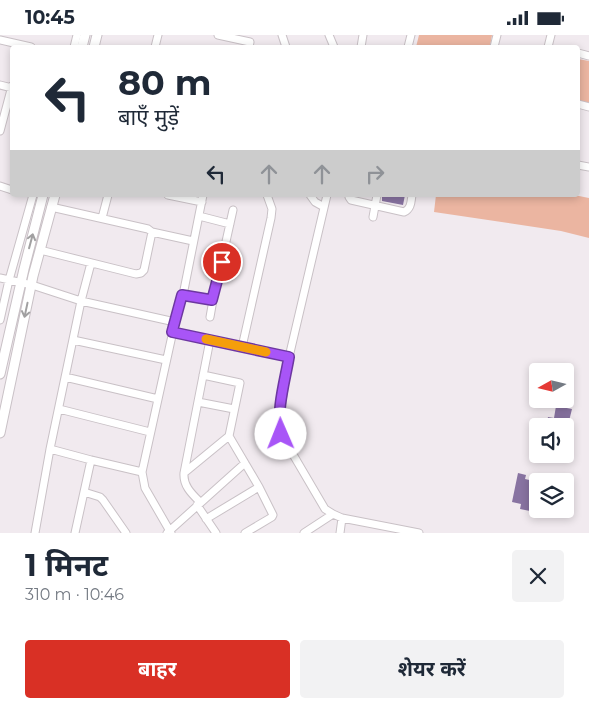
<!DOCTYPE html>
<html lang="hi">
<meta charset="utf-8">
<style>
:root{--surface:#fff;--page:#f2f2f3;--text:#1f2937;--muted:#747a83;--accent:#d93025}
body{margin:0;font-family:Montserrat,"Noto Sans Devanagari",sans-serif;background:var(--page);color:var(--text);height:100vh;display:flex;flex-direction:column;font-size:19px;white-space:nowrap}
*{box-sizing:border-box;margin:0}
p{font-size:16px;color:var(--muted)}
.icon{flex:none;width:28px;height:28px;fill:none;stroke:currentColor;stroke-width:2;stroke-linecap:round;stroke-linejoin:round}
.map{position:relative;height:498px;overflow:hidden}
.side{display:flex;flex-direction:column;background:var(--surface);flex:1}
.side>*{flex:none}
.top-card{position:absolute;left:10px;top:10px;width:570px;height:152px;border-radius:5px;box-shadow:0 2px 8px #0003;background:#fff;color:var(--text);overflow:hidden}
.needle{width:32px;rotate:262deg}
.tools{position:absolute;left:529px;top:328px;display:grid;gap:10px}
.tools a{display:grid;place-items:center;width:45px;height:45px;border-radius:5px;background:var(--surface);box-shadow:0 2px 8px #0003;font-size:25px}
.pin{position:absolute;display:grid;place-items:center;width:42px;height:42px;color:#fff;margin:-21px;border:2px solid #fff;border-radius:50%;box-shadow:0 1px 5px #0007}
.me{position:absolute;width:55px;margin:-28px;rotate:359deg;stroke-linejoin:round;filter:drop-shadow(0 0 4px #0008)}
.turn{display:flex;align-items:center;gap:18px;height:105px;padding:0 25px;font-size:22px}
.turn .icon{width:65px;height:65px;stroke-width:2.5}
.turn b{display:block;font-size:35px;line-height:42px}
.lanes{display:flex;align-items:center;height:48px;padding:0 25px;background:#0003;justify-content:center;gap:25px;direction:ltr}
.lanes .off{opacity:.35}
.round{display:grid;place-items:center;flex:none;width:52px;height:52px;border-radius:5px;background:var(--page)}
.headline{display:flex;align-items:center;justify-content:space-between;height:85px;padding:0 25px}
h1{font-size:30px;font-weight:700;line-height:38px}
.action{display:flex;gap:10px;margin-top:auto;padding:10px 25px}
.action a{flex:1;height:58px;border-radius:5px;background:var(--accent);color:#fff;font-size:20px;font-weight:700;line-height:58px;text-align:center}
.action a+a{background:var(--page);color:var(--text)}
.status{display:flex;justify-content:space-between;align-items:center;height:35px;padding:0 25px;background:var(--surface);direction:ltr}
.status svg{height:14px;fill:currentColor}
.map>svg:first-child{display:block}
.green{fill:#ebb5a1}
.building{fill:#8873a1}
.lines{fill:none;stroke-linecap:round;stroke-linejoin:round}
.minor-casing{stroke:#c9c1c6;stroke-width:9}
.tertiary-casing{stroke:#c9c1c6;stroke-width:11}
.minor{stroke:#fff;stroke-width:7}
.tertiary{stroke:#fff;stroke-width:9}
.oneway{stroke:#a1a0a1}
.route-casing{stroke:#6d37a1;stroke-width:12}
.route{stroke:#a855f7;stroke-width:9}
.slow{stroke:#f59e0b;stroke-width:9}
</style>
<div class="status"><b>10:45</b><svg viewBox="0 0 49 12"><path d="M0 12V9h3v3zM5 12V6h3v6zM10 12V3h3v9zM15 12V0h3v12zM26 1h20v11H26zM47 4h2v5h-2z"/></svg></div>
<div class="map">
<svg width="589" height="498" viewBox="0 0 589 498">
<rect width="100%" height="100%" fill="#f1eaef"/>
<path class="green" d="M419,0H492L490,12H416Z
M578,24L589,26V68L578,65Z
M436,160H574L589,163V203L561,196L434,177Z"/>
<path class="building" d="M382,160H405L403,170L382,166Z
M556,371L572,374L569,386H573L571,398L565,397V391H546L548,382L554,383Z
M518,438L526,440L525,444L538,447V473L531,471L530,476L520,474L521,469L512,467Z"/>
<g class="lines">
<defs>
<path id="minor" d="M218,0L250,7L249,12
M282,0L286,12
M329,0L334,12
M0,5L31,12
M74,12L77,0
M155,12L158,0
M361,12L363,0
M408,12L411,0
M494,12L497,0
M548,12L551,0
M578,18L589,21
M0,50L12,53
M578,69L589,72
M0,96L12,51
M578,130L589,132
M0,151L12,155
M168,160L202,167
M310,160L315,167L324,172
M327,160L289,322L280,379L279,390L281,399L325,474L333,479L342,483L419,498
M350,160L349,162L351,165L404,177C411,174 411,167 412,160
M51,172L148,194L152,197L193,206
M199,181L230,189
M373,182L377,160
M102,183L108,160
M40,215L136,239L141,238L144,235L152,197
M0,243L32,250L81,266L175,287
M183,260L213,265
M210,282L213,265L233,175
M0,285L9,245L33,160
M173,297L289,322
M73,305L166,325
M242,312L271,183L272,174L267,160
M203,340L240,348L229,401L184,438L210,305
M65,342L158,364
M198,367L234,374
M59,374L150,397
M229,401L259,452L273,480L272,482L245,498
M50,414L91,425L142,437
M184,438C183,451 192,459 200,467
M84,457L100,462L103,465L126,498
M197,470L216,498
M206,484L259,452
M35,498L50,414L81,266L91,228
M75,498L91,425
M167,498L245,428
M171,498L145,453L142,437L175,287L183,260L203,160
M304,498L333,479
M340,498L342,483"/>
<path id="tertiary" d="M82,12L85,0
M94,12L97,0
M0,339L24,234L43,160
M0,398L33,241L55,160"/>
</defs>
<use href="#minor" class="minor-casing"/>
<use href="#tertiary" class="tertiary-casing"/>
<use href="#minor" class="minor"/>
<use href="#tertiary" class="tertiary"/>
</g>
<defs><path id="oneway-shaft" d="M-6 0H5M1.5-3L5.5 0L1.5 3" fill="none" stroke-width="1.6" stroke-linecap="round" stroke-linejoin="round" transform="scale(1.25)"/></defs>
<g class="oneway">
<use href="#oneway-shaft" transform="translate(31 206) rotate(-75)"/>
<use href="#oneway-shaft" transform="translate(26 275) rotate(102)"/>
</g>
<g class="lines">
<defs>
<path id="route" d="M222,227L212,265L182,260L172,297L289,322C285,346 276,375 281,399"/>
</defs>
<use href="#route" class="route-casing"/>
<use href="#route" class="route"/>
<path class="slow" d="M206,304L266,317"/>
</g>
</svg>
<div class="tools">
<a><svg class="needle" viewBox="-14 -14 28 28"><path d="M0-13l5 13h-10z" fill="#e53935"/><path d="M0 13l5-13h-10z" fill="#747a83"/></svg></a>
<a><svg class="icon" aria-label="sound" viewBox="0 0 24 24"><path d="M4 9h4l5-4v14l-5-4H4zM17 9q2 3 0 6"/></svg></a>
<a><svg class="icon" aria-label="layers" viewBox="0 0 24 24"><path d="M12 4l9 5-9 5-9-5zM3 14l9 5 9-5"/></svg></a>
</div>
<div class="pin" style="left:222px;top:227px;background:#d93025"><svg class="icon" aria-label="arrive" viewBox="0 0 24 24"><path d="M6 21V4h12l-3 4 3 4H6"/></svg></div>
<svg class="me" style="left:281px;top:399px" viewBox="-20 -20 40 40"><circle r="19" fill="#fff"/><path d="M0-13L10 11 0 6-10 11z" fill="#a855f7"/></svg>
<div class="top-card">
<div class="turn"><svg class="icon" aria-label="left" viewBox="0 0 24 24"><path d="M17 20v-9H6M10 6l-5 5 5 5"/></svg><div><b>80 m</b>बाएँ मुड़ें</div></div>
<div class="lanes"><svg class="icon" aria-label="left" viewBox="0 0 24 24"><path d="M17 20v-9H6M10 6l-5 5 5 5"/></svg><svg class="icon off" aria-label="ahead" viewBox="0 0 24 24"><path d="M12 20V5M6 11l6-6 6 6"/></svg><svg class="icon off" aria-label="ahead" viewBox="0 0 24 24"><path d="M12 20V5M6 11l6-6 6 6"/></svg><svg class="icon off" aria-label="right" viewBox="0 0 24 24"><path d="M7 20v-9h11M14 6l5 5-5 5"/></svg></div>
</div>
</div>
<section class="side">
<div class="headline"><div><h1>1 मिनट</h1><p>310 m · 10:46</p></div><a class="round"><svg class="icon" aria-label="close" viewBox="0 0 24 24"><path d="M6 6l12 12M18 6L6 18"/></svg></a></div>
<div class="action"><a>बाहर</a><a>शेयर करें</a></div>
</section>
